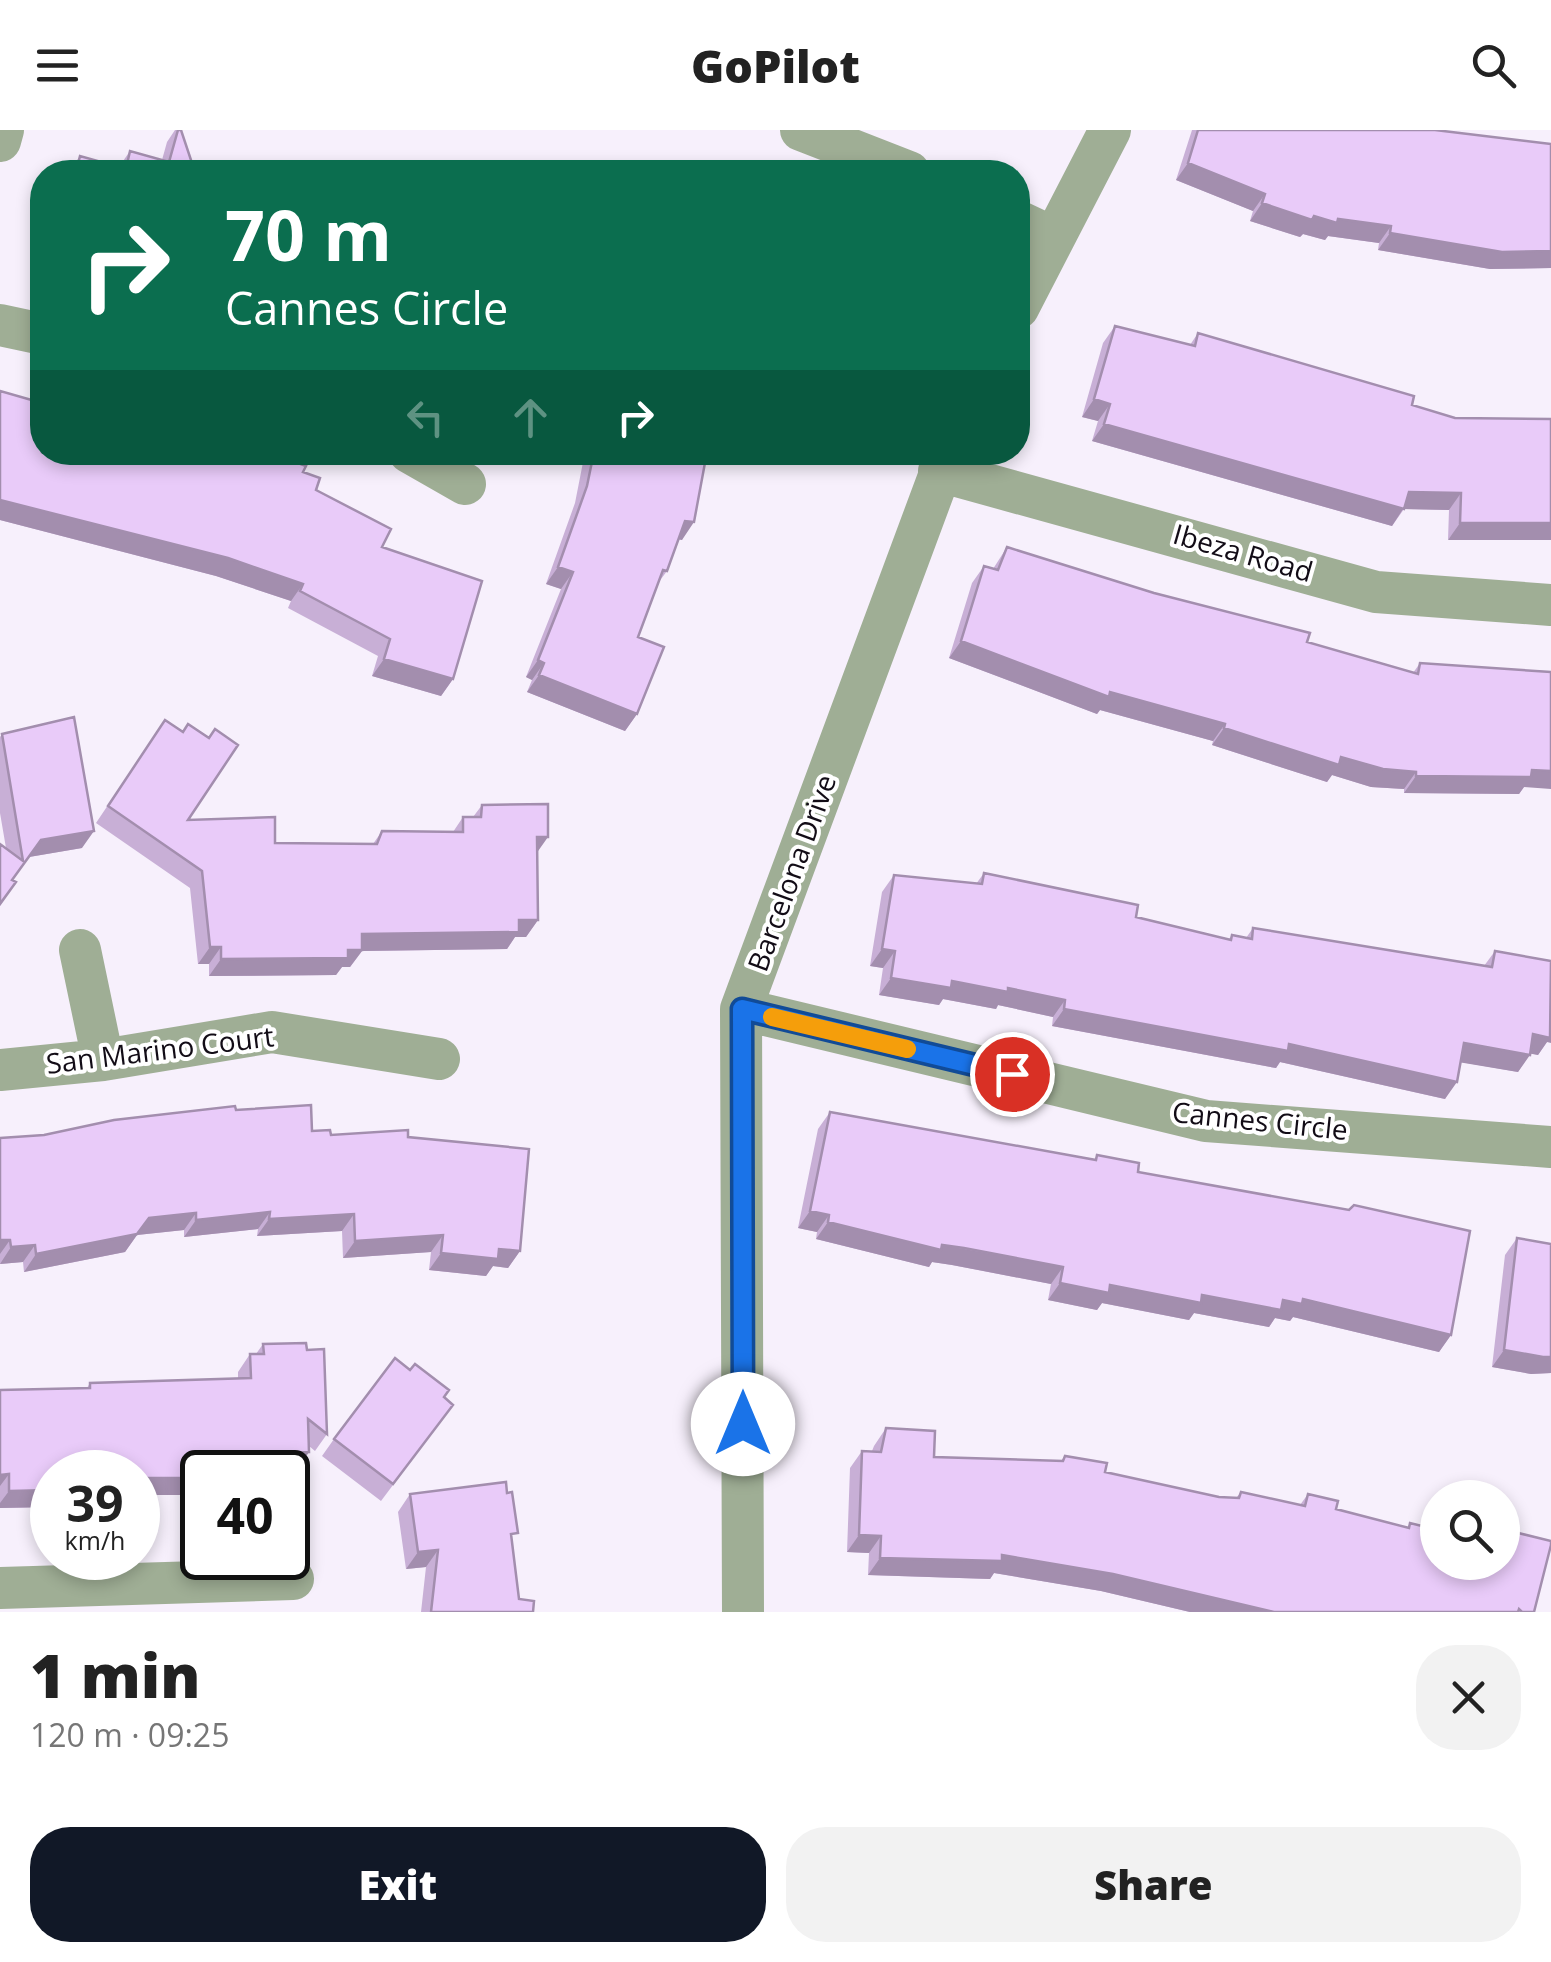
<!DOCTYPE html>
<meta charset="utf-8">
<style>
:root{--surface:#fff;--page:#f2f2f2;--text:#222;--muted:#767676;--accent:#111827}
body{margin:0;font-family:"Open Sans",sans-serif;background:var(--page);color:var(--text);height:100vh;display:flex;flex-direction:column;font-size:38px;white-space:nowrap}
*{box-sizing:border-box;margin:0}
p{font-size:32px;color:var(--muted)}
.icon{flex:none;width:55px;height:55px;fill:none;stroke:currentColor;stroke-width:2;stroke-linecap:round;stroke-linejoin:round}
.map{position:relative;height:1482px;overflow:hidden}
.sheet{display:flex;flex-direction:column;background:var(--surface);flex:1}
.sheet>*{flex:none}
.guide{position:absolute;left:30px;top:30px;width:1000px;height:305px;border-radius:40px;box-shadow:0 5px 15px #0003;background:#0b6e4f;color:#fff;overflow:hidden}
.controls{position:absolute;left:1420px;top:1350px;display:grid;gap:20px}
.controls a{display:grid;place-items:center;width:100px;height:100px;border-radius:50%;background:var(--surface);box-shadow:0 5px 15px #0003;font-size:50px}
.speed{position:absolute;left:30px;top:1320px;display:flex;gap:20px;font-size:50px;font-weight:700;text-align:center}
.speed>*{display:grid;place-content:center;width:130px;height:130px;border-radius:50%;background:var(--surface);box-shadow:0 5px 15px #0003;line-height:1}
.speed small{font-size:25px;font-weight:400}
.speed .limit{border:5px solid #111;border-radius:15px;background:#fff;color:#111}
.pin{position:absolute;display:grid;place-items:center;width:85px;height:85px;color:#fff;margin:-42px;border:5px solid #fff;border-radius:50%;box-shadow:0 2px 10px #0007}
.me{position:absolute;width:110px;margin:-55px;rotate:0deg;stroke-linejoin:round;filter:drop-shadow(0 0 8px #0008)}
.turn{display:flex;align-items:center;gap:35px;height:210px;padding:0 30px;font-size:45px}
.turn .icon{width:130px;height:130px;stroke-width:2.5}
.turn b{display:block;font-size:70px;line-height:85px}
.lanes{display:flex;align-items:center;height:95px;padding:0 30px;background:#0003;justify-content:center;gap:50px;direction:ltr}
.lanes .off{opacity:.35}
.round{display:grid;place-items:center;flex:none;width:105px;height:105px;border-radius:40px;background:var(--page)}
.headline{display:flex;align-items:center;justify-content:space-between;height:170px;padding:0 30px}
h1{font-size:60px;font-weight:800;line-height:75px}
.cta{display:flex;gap:20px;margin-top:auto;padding:20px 30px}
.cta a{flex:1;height:115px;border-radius:40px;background:var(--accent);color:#fff;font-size:40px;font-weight:800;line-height:115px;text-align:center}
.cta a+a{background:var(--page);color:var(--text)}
header{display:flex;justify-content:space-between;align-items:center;height:130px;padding:0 30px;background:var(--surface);font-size:45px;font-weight:800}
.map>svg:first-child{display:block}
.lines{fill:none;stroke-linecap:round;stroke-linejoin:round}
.minor{stroke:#9fae95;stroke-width:42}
.wall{fill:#c8afd6}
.shaded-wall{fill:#a38eae}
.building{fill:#e9cbf9;stroke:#a38eae;stroke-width:2.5}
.route-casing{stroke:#114b97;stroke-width:25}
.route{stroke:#1a73e8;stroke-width:18}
.slow{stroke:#f59e0b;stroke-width:18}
.labels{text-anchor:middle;stroke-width:8;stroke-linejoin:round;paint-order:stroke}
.street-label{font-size:28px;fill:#120c16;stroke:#fff}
</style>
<header><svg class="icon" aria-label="menu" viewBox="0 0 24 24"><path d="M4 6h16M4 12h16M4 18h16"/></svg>GoPilot<svg class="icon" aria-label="search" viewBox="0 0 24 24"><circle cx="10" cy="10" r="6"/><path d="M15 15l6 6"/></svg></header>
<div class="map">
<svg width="1551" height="1482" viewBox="0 0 1551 1482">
<rect width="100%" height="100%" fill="#f7f0fc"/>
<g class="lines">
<path class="minor" d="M801,0L909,42
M0,11L3,0
M1018,91L1052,107
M1018,178L1110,0
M0,195L42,204
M409,322L465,354
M939,341L1376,462L1551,475
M80,820L103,930
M741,879L1206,991L1551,1017
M0,940L103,930L272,902L439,929
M0,1458L293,1449
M743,1482L741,879L948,322"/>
</g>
<path class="wall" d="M175,0H181L195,42H69L80,26L119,37L130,21L162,30L167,12Z
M1192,0H1435L1551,14V138L1490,139L1378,120L1379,113L1328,106L1325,110L1303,104L1300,107L1250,91L1253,81L1176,50Z
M1115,196L1190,215L1198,203L1412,275L1455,288L1551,289L1448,410L1449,380L1404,379L1392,396L1092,311L1098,291L1082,287L1103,213Z
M0,261L42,322L303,342L316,360L382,417L453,549L441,566L372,546L378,526L288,478L291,471L216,446L0,390Z
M585,322H707L682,410L678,409L667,441L658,453L638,507L637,584L625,601L527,562L532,550L526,547L561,459L546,454L575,373Z
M1007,417L1307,512L1413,543L1420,533L1524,657L1519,664L1404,663V659L1371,657L1332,645L1327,652L1212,615L1213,611L1100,580L1097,584L949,528L972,453L984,436L993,439Z
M165,590L188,690L275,713L373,714L382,701L453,702L463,687H473L482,675L537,723L538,790L526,807H515L507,819L362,821L350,837H342L336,845L209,846V834H198L190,758L96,693Z
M2,604L82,718L29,727L12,750L0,775L6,718L0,683V607Z
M984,743L1136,787L1229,809L1232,805L1246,808L1253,798L1484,836L1495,821L1547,912L1538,925L1530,923L1518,942L1461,932L1445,969L1280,932L1276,938L1052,896L1053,887L998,875L996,879L943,869L939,875L879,865L883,838L870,836L882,762L894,745L976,754Z
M236,980L331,1005L408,1007L520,1121L508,1138L493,1136L486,1146L429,1140L431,1122L343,1128L342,1101L257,1106L258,1099L184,1107V1100L137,1105L125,1122L24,1142L23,1132L0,1134V1008L44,1005Z
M830,982L1094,1030L1097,1025L1138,1042L1451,1205L1439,1222L1293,1187L1290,1191L1275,1188L1269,1197L1194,1183L1189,1190L1102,1173L1097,1180L1048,1170L1051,1154L952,1135L932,1132L929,1137L816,1109L817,1102L798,1098L818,999Z
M1517,1108L1551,1114V1243L1531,1244L1492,1237L1505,1125Z
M263,1214L327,1304L315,1321L309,1316L297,1340L202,1342V1365H138L52,1342V1377L0,1378V1260L87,1258L90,1253L238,1248V1242L250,1224H256Z
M453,1275L381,1371L322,1326L334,1309Z
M886,1298L934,1327L1061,1331L1065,1326L1105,1342L1219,1367L1236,1368L1241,1362L1300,1375L1308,1364L1336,1379L1407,1398L1410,1393L1534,1482H1190L1101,1461L994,1443L990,1449L868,1445L869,1423L847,1422L850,1338L862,1321H872L874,1316Z
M410,1364L512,1412L519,1469L533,1482H421L426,1437L406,1439L398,1382Z"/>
<path class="shaded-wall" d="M1188,33L1265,64L1253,81L1176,50Z
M1262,73L1314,86L1391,96L1379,113L1328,106L1325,110L1303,104L1300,107L1250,91Z
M1390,103L1551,121V138L1490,139L1378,120Z
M1094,269L1110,274L1098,291L1082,287Z
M1104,294L1409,362L1461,363L1449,380L1403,379L1392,396L1092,311Z
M0,370L228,428L303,454L291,471L216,446L0,390Z
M685,391L694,392L682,410L673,408Z
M1460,393H1551V410H1448Z
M558,437L573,442L561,459L546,454Z
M961,511L1225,594L1213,611L1100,580L1097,584L949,528Z
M384,529L453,549L441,566L372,546Z
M538,530L544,533L532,550L526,547Z
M539,545L637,584L625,601L527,562Z
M1224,598L1341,627L1416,642L1404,659L1371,657L1332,645L1327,652L1212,615Z
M1532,640L1551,641V659L1524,657L1519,664L1404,663L1416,646Z
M94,701L82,718L29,727L41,710Z
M537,707H548L536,724Z
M519,790H538L526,807H515L507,819L362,821L350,837H342L336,845L209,846L221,829L362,804Z
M210,817H221L209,834H198Z
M882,819L895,821L883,838L870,836Z
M891,848L952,851L1008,858L1065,870L1053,887L998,875L996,879L943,869L939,875L879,865Z
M1064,879L1289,914L1457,952L1445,969L1280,932L1276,938L1052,896Z
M1551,896V913L1547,912L1538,925L1521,922L1533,904Z
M1464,913L1530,925L1518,942L1452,931Z
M810,1081L829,1085L817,1102L798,1098Z
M270,1082L258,1099L184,1107L196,1090Z
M196,1083L184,1100L137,1105L125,1122L24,1142L36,1124L149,1088Z
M354,1084L342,1101L257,1106L269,1089Z
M828,1092L942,1115L1063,1137L1051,1154L952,1135L932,1132L929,1137L816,1109Z
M443,1105L431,1122L343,1128L355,1111Z
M0,1110H10L0,1124Z
M35,1115L23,1132L0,1134L11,1117Z
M499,1119L520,1121L508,1138L493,1136L486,1146L429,1140L441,1123Z
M1060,1153L1110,1155L1202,1165L1283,1170L1303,1169L1451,1205L1439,1222L1293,1187L1290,1191L1275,1188L1269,1197L1194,1183L1189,1190L1102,1173L1097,1180L1048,1170Z
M1504,1220L1551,1227V1243L1531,1244L1492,1237Z
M309,1322L297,1340L213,1342L225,1325Z
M9,1344L0,1356V1345Z
M138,1348H202V1365H138Z
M52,1360V1377L0,1378V1373L9,1361Z
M859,1405L881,1406L869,1423L847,1422Z
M438,1420L426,1437L406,1439L418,1422Z
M1002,1425L1113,1444L1274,1482H1190L1101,1461L994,1443L990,1449L868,1445L880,1428Z"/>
<path class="building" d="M178,0H181L195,42H76L80,26L126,39L130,21L169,32Z
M1198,0H1435L1551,14V121L1502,122L1390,103L1391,96L1338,89L1337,93L1314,86L1312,90L1262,73L1265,64L1188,33Z
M1115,196L1195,216L1198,203L1414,266L1412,275L1455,288L1551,289V393H1460L1461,363L1409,362L1404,379L1104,294L1110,274L1094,269Z
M0,261L42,273V322H268L306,336L303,342L320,348L316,360L391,399L382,417L482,451L453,549L384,529L390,509L300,461L303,454L228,428L0,370Z
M594,322H707L694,392L685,391L667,441L663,440L638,507L664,517L637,584L539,545L544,533L538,530L573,442L558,437L587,356Z
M1007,417L1154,463L1310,503L1307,512L1418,544L1420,533L1551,542V641L1532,640L1531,647L1416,646V642L1383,639L1341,627L1339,635L1224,598L1225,594L1110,562L1109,567L961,511L984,436L998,440Z
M74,587L94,701L41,710L12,750L16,752L0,774V714L23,731L2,604Z
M165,590L183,602L188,594L209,608L215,599L238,615L188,690L275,687V713L377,714L382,701L463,702V687H481L482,675L548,674V707H537L538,790H519V802L362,804V820H348V828L221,829V817H210L202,741L108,676Z
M984,743L1138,775L1136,787L1231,810L1232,805L1252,809L1253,798L1492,837L1495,821L1551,831L1550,908L1533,904L1530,925L1464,913L1457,952L1289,914L1288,921L1064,879L1065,870L1008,858V862L952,851L951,858L891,848L895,821L882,819L894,745L982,754Z
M311,975L312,1001L330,1000L331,1005L408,1000V1007L529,1019L520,1121L499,1119L498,1129L441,1123L443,1105L355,1111L354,1084L269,1089L270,1082L196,1090V1083L149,1088L137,1104L36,1124L35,1115L11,1117L10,1110H0V1008L44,1005L114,990L235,976L236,980Z
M830,982L1096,1030L1097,1025L1139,1033L1138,1042L1349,1080L1354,1075L1470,1101L1451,1205L1303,1169L1302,1174L1283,1170L1281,1180L1202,1165L1201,1173L1110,1155L1109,1163L1060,1153L1063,1137L964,1118L942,1115L941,1120L828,1092L829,1085L810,1081Z
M1517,1108L1551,1114V1227H1543L1504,1220Z
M306,1213L307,1220L324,1219L327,1304L308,1289L309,1322L225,1325V1342H202V1348H138V1342H52V1360L9,1361V1344L0,1345V1260L90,1258V1253L251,1248L250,1224H264L263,1214Z
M395,1228L410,1240L415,1234L449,1260L444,1267L453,1275L393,1354L334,1309Z
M886,1298L935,1301L934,1327L1063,1331L1065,1326L1107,1333L1105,1342L1219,1367L1239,1368L1241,1362L1305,1376L1308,1364L1338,1371L1336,1379L1409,1398L1410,1393L1438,1400V1432H1502V1399L1551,1411V1415L1534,1482H1522L1519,1479L1518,1482H1274L1113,1444L1002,1425V1431L880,1428L881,1406L859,1405L862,1321L881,1322Z
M506,1352L507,1363L512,1362L518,1403L511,1404L519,1469L534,1471L533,1482H431L438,1420L418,1422L410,1364Z"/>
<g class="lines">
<defs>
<path id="route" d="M743,1294L742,879L1012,944"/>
</defs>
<use href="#route" class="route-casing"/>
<use href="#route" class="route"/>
<path class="slow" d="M772,887L907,919"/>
</g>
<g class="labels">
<g class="street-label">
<text transform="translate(1243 423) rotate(16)" y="10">Ibeza Road</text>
<text transform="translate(792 743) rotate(-70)" y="10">Barcelona Drive</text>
<text transform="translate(160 920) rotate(-7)" y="10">San Marino Court</text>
<text transform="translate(1260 991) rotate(6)" y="10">Cannes Circle</text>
</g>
</g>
</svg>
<div class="controls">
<a><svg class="icon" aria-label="search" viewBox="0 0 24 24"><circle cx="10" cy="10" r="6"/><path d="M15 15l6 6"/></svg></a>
</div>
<div class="speed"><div>39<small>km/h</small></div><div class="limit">40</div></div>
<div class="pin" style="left:1012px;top:944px;background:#d93025"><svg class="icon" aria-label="arrive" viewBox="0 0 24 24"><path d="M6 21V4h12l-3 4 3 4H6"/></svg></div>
<svg class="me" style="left:743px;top:1294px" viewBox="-20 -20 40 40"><circle r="19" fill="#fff"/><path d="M0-13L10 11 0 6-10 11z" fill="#1a73e8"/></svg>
<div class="guide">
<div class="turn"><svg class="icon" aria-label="right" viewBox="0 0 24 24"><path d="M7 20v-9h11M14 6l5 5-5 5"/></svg><div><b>70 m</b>Cannes Circle</div></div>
<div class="lanes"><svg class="icon off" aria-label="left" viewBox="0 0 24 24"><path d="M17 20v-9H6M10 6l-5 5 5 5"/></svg><svg class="icon off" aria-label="ahead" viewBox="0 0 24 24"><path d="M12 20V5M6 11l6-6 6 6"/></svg><svg class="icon" aria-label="right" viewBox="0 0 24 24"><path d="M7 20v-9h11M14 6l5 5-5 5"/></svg></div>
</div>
</div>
<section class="sheet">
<div class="headline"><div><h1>1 min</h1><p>120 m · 09:25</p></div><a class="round"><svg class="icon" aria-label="close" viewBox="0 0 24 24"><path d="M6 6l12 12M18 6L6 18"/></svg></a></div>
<div class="cta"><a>Exit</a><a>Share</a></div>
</section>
